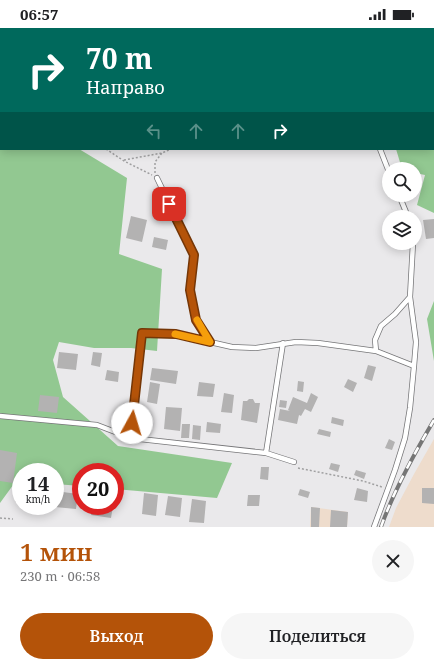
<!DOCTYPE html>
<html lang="ru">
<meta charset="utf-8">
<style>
:root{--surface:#fff;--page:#f6f6f6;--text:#202124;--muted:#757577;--accent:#b45309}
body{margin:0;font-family:"Noto Serif",serif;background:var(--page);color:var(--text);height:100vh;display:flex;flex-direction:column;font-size:15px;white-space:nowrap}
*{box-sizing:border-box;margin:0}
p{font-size:13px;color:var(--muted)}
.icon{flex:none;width:22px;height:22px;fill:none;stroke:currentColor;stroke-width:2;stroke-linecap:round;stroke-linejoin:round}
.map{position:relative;height:499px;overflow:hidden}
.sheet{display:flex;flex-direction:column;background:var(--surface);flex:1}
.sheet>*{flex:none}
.top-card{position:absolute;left:0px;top:0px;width:434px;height:122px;box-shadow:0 2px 10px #0003;background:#00695c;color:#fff;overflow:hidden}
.controls{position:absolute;left:382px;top:134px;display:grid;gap:8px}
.controls a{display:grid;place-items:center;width:40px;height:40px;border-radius:50%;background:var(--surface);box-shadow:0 2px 10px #0003;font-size:20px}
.speed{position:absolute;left:12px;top:435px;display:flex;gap:8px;font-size:20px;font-weight:700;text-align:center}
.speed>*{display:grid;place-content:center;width:52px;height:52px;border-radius:50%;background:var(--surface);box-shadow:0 2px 10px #0003;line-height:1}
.speed small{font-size:10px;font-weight:400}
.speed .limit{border:6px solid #d22;background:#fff;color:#111}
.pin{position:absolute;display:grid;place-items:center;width:34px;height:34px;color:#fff;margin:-17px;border-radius:8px;box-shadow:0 2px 6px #0006}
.me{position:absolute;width:44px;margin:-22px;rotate:6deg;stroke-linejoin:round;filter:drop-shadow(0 0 3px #0008)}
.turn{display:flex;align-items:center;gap:14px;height:84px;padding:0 20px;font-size:18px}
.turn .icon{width:52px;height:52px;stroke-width:2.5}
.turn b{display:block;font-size:28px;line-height:34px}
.lanes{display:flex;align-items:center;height:38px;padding:0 20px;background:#0003;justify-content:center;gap:20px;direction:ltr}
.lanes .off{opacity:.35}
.round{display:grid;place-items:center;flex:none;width:42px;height:42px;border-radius:21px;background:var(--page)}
.overview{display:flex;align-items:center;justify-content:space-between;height:68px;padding:0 20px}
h1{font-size:24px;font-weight:600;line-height:30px;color:var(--accent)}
.primary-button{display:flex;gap:8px;margin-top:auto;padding:8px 20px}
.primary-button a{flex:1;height:46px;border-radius:24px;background:var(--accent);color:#fff;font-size:16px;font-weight:600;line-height:46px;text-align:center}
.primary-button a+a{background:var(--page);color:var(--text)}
.status{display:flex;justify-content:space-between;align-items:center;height:28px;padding:0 20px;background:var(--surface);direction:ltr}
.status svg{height:11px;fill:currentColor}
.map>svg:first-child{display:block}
.industrial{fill:#eedccc}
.forest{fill:#92c891}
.building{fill:#b3b2b2}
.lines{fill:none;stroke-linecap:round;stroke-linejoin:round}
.service-casing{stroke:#767678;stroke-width:6}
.path{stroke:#a0a0a1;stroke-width:1.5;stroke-dasharray:2 2;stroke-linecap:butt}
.service{stroke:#fff;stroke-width:4.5}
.rail-casing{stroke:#767676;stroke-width:4}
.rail{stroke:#fff;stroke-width:2.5;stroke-dasharray:8;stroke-linecap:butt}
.route-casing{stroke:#753606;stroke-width:10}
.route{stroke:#b45309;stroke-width:7}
.slow{stroke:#f59e0b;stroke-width:7}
</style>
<div class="status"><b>06:57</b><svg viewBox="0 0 49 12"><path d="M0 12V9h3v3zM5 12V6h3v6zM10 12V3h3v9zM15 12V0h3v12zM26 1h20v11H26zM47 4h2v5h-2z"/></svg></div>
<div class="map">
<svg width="434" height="499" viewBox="0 0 434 499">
<rect width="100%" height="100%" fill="#eae9eb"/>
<path class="industrial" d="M434,411V499H389L396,480L414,446Z
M311,479L348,484L347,499H310Z"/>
<path class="forest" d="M403,0H434V185L417,177L425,147L415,145V141H402L396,121H433V1H401Z
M0,71L1,72V121H79L127,150L119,226L162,241L157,323L131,320H94L59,314L53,332L63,369L118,418L232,435L217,470L115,461V444H81V458L55,456V444H21V453H16L0,475Z
M434,273V333L427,291Z"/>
<path class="building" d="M131,188L147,192L142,214L126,210Z
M434,191V210L426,211L423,192Z
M154,209L168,212L166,222L152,219Z
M59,324L78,326L76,342L57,340Z
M93,324L102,325L100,339L91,337Z
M368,337L376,339L372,353L364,350Z
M152,340L178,343L176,356L150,352Z
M107,342L119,344L118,354L105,352Z
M348,351L357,355L353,364L344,359Z
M298,353L304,354L303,364L297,363Z
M150,354L160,356L157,376L147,374Z
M199,354L215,356L213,369L197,368Z
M224,365L234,367L232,385L221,384Z
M311,365L318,369L311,384L305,381L301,388L299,387L297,396L278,392L280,381L290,383L288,382L293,369L307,375Z
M40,367L59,369L57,385L38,383Z
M249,371H253L255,375H260L257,395L241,392L243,373H247Z
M280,372L287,373L286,380L279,379Z
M166,379L182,380L180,403L164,401Z
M332,389L344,392L343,398L331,395Z
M207,394L221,396L220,405L206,404Z
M182,396H190L189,410H181Z
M193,397L201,398L200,412L192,411Z
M319,401L331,404L330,409L317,406Z
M389,411L395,414L392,422L385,420Z
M0,422L17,425L13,455L0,453Z
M331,435L340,437L338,444L329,441Z
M261,439H269L268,452L260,451Z
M356,442L366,445L364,451L354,447Z
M17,456H21V475L15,474Z
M357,460L368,463L367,474L354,472Z
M422,460H434V476L422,475Z
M300,461L310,464L308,470L298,467Z
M55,463L78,466L76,481L55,479Z
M144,465L158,467L156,488L142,486Z
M248,467H260L259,478H247Z
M168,468L182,470L180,489L165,487Z
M192,471L206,473L204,495L189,494Z
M93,478H113L111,490L91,487Z
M311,479L320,480L319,499H311Z
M331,482L348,484L347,499H330Z"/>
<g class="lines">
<defs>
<path id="service" d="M382,1L383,0
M380,121L389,144
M157,150L194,227L190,262L196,292L210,314L232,319L256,320L296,314L318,315L376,323L414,338
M399,167L408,189
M210,314L176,306L142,305L131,410L266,425L283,315
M376,323L375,312L381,298L395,286L410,269L413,215
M0,388L97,397L131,410
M266,425L294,434
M374,499L395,442L405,410L410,380L414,338L416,314L410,269"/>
</defs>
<use href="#service" class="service-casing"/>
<path class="path" d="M0,70L1,71
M106,121L124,133L152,147
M124,132L162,125L171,121
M155,145V134L162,125
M298,440L363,453L382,459
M0,490L13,491"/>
<use href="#service" class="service"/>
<defs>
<path id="rail" d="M381,499C394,462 414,426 434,392"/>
</defs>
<use href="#rail" class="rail-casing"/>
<use href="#rail" class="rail"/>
</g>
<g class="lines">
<defs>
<path id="route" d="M132,395L142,305L176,306L210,314L196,292L190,262L194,227L169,176"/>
</defs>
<use href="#route" class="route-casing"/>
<use href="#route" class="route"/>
<path class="slow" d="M175,306L210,314L197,292"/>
</g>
</svg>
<div class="controls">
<a><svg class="icon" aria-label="search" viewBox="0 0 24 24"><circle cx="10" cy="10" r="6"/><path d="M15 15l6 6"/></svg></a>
<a><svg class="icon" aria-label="layers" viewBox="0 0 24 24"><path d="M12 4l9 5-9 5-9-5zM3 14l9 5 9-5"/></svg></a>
</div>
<div class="speed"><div>14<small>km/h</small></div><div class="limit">20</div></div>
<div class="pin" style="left:169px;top:176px;background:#d93025"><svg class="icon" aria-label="arrive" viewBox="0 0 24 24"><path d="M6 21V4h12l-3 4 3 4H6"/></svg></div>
<svg class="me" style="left:132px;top:395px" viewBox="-20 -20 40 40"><circle r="19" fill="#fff"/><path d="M0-13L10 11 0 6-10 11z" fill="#b45309"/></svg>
<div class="top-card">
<div class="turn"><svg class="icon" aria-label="right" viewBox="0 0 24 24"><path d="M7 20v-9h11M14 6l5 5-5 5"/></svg><div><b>70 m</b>Направо</div></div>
<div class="lanes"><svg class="icon off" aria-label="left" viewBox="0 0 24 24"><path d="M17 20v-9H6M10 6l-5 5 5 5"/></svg><svg class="icon off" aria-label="ahead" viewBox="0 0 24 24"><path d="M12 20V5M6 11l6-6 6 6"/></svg><svg class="icon off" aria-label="ahead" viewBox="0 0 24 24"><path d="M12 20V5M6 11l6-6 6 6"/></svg><svg class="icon" aria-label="right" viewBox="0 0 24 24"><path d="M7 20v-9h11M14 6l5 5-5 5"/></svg></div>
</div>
</div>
<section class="sheet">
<div class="overview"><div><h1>1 мин</h1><p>230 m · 06:58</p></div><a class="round"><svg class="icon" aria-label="close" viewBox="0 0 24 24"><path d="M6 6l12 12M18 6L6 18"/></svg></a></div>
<div class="primary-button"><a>Выход</a><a>Поделиться</a></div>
</section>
